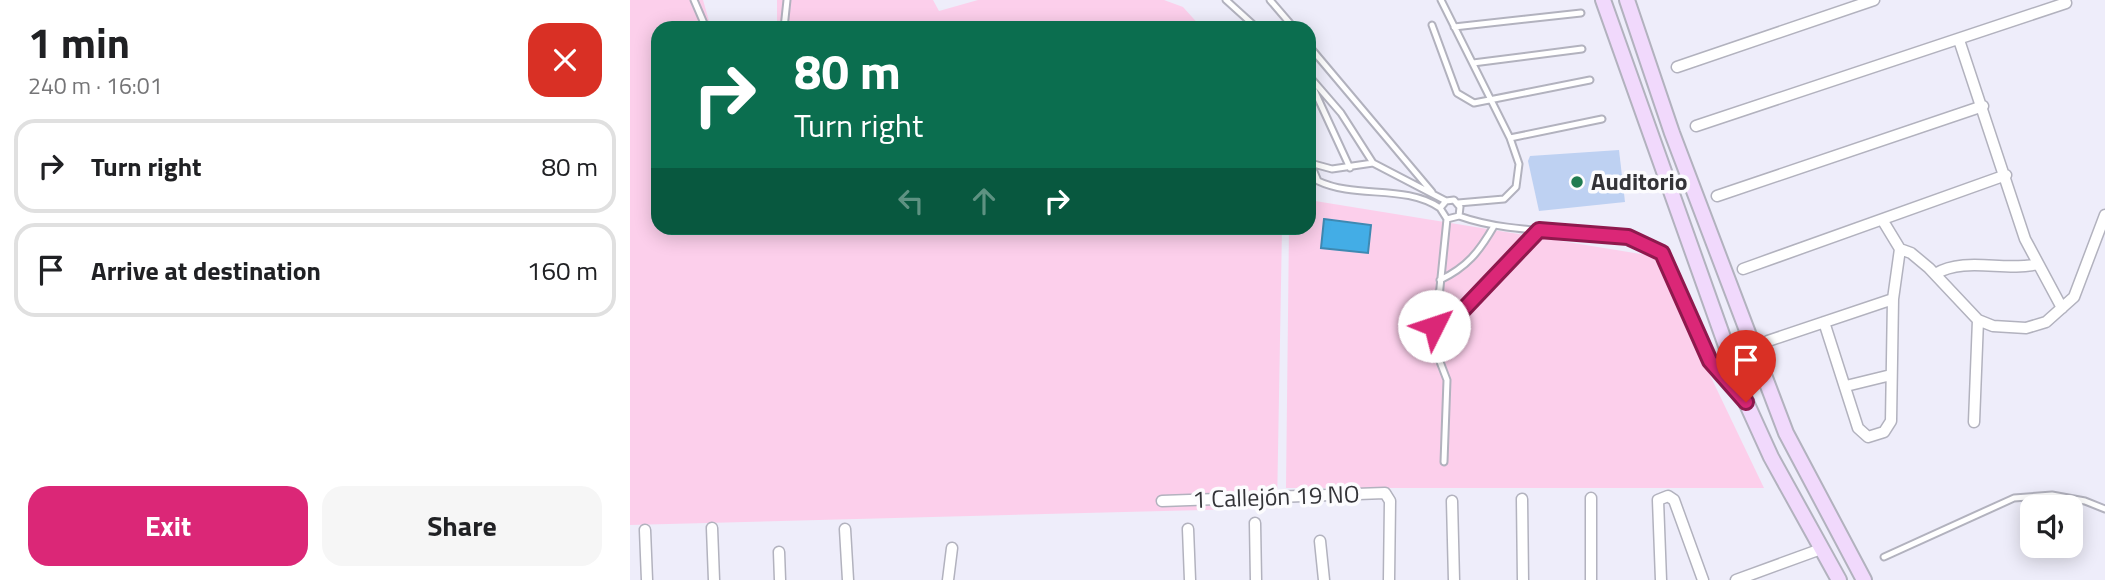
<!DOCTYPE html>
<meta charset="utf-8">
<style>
:root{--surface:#fff;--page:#f6f6f6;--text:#202124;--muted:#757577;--line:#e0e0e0;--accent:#db2777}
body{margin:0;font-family:"Titillium Web",sans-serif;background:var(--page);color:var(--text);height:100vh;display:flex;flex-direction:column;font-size:26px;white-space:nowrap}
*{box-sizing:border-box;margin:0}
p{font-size:23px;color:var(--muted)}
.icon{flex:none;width:38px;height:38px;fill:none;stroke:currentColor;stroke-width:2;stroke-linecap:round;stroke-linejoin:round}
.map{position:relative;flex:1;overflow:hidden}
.details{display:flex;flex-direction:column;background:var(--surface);width:630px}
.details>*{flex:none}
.hud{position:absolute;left:21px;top:21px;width:665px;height:214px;border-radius:21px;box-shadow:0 4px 18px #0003;background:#0b6e4f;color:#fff;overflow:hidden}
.tools{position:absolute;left:1390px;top:495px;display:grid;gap:14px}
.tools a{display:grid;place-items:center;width:63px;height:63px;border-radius:14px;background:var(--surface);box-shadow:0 4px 18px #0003;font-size:35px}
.pin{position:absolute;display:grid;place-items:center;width:60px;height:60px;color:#fff;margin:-72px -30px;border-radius:50% 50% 50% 0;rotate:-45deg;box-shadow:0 0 7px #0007}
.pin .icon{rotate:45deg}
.me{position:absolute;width:77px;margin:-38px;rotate:49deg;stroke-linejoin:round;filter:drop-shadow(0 0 5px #0008)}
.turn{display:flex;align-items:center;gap:24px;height:147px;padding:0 28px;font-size:32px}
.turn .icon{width:91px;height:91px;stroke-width:2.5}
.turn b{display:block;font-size:49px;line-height:60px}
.lanes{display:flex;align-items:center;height:66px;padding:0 28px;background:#0003;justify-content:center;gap:35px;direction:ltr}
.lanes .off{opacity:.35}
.round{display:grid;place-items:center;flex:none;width:74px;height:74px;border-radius:21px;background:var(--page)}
.summary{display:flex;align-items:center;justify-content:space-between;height:119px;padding:0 28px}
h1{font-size:42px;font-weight:700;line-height:52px}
.action{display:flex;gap:14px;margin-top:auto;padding:14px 28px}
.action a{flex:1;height:80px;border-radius:21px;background:var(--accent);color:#fff;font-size:28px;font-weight:700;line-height:80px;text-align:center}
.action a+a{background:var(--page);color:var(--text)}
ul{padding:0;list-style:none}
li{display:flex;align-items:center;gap:21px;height:94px;margin:0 14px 10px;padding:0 14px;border:4px solid var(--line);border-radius:21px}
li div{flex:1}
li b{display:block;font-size:26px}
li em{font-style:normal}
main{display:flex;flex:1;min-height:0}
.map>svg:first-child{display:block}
.green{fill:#fccfeb}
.water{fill:#43ade6;stroke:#3e89b2;stroke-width:2}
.building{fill:#bed1f2}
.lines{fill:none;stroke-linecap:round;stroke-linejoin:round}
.service-casing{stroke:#b2b2be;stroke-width:9}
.minor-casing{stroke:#b2b2be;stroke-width:13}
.secondary-casing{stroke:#b2b2be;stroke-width:18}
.service{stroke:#fff;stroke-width:5}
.minor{stroke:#fff;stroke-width:10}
.secondary{stroke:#f1d9fc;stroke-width:14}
.route-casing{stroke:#8e194d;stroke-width:18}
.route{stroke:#db2777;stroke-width:12}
.poi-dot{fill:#217c51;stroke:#fcfcfe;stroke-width:2.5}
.labels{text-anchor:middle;stroke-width:7;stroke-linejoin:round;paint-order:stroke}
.poi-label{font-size:24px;font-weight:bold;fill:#343438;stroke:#fcfcfe;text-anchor:start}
.street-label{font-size:24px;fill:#343438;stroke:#fcfcfe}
</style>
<main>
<section class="details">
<div class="summary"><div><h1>1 min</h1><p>240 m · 16:01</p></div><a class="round" style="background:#d93025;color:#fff"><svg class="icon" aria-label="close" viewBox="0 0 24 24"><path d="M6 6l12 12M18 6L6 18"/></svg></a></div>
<ul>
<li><svg class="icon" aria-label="right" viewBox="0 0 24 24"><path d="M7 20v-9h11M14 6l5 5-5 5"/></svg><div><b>Turn right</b></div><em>80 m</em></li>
<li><svg class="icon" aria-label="arrive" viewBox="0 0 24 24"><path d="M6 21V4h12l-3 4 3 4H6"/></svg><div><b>Arrive at destination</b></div><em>160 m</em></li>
</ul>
<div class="action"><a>Exit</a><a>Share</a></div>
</section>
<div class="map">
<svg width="1475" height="580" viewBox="0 0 1475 580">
<rect width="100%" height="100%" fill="#eeedfa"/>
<path class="green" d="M0,0H73L81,28H28V228H652L647,508L0,525Z
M147,0H303L309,11L348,0H534L553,7L572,28H147Z
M679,200L1023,256L1134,488H656L659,228H679Z"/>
<path class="water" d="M694,219L741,225L738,253L691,248Z"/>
<path class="building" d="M989,150L995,202L909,211L898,161L900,156Z"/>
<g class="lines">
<defs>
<path id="service" d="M64,0L76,28
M596,0L627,28
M640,0L664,28
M811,0L880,138L889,164L886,187L874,199L828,203
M802,25L827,93L844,103L960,80
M824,27L951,13
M154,28L157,0
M679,46L802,192
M843,63L952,49
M679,76L711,113L743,163L816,201
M679,79L720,168
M880,138L972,119
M679,160L688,181C726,199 775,184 810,208
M680,163L702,169L743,163
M829,216C894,239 966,224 1030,250L1080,361L1107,392
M810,280C837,267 849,252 864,226
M807,307L832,311L909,230
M814,462L817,380L804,346L817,219L810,208L816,201L824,200L830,207L829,216L817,219
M1254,557L1384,498L1422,495L1455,501L1475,509"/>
<path id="minor" d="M1329,40L1395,239L1432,308
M1047,67L1244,0
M1066,126L1436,3L1435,0
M1087,196L1353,106
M1253,221L1270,249L1281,253L1299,268L1348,320L1363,326L1396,328L1416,322L1444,297L1475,215
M1113,269L1376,175
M1305,274C1335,256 1374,272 1408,264
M1194,322L1228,428L1238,437L1254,432L1261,421L1263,299L1270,249
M1138,341L1263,299
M1216,386L1261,375
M1344,422L1348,320
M892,499L893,580
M532,501L755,493L760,501L759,580
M822,501L824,580
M625,523L626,580
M82,528L84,580
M215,529L218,580
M558,529L560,580
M15,530L17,580
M690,541L694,580
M149,552L150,580
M318,580L322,548
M961,580V498
M1031,580L1028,500L1038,496L1044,500L1073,580
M1106,580L1191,549"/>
<path id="secondary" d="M973,0L1116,402L1141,457L1209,580
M997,0L1042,133L1156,433L1234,580"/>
</defs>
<use href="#service" class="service-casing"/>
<use href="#minor" class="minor-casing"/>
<use href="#secondary" class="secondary-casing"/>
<use href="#service" class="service"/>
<use href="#minor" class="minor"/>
<use href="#secondary" class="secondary"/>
</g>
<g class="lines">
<defs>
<path id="route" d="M804,326L807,307L832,311L909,230L998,237L1032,253L1080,361L1116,402"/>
</defs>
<use href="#route" class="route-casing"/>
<use href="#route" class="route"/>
</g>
<circle class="poi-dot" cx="947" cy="182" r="7"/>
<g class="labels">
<g class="poi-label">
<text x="961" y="190">Auditorio</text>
</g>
<g class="street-label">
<text transform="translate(646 497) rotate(-2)" y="8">1 Callejón 19 NO</text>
</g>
</g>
</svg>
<div class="tools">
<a><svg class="icon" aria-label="sound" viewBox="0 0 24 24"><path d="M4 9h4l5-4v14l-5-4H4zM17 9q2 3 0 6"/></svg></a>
</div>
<div class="pin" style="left:1116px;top:402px;background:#d93025"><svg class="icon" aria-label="arrive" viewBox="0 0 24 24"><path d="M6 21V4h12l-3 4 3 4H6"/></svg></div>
<svg class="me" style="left:804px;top:326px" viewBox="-20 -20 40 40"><circle r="19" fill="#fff"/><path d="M0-13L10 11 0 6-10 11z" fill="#db2777"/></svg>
<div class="hud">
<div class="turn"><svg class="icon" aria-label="right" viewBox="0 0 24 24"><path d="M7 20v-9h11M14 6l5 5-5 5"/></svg><div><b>80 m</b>Turn right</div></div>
<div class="lanes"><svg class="icon off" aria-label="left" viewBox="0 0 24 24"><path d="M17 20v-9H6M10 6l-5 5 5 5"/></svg><svg class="icon off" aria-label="ahead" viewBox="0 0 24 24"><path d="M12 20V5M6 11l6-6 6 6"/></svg><svg class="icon" aria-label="right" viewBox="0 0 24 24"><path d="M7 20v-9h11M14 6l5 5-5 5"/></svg></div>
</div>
</div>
</main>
